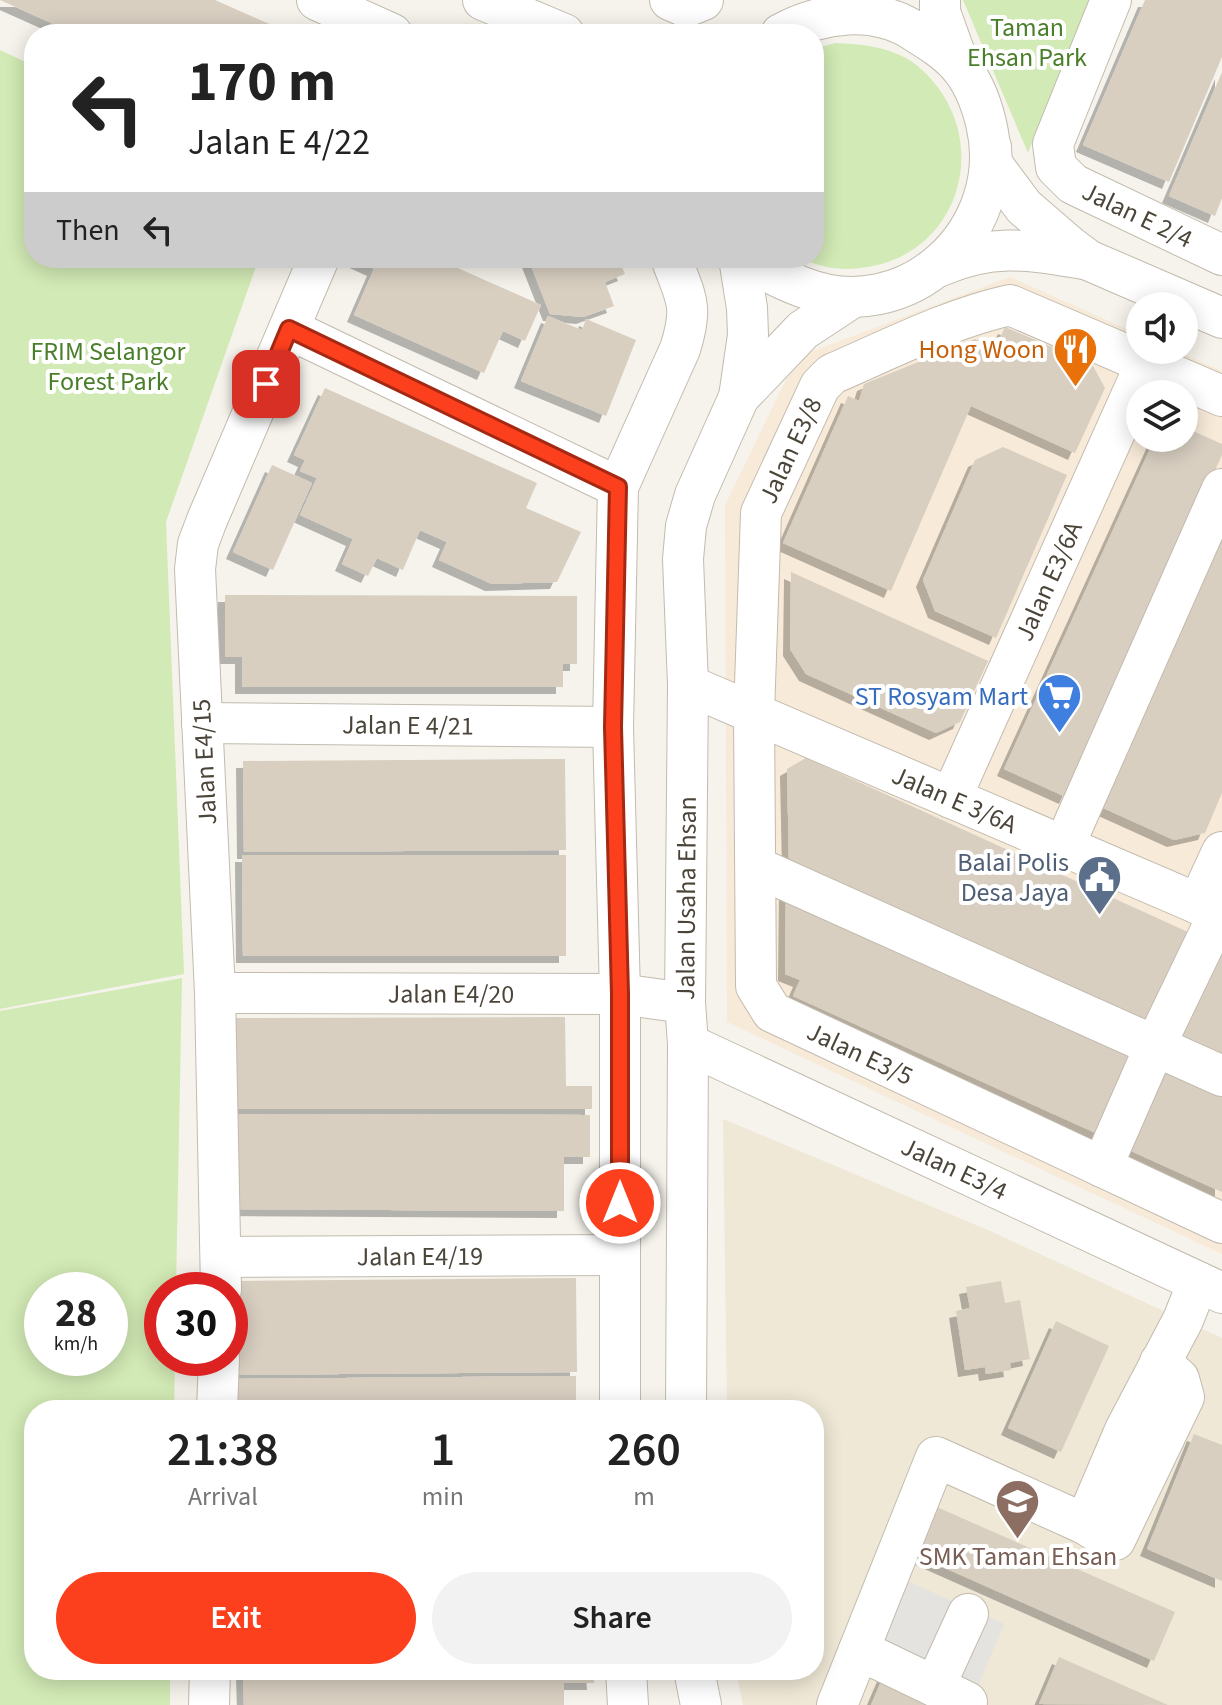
<!DOCTYPE html>
<style>
:root{--surface:#fff;--page:#f2f2f2;--text:#222;--muted:#767676;--accent:#fc3f1d}
body{margin:0;font-family:"Source Sans 3",sans-serif;background:var(--page);color:var(--text);height:100vh;display:flex;flex-direction:column;font-size:30px;white-space:nowrap}
*{box-sizing:border-box;margin:0}
p{font-size:26px;color:var(--muted)}
.icon{flex:none;width:44px;height:44px;fill:none;stroke:currentColor;stroke-width:2;stroke-linecap:round;stroke-linejoin:round}
.map{position:relative;flex:1;overflow:hidden}
.sheet{position:absolute;left:24px;top:1400px;width:800px;height:280px;display:flex;flex-direction:column;background:var(--surface);border-radius:32px;box-shadow:0 4px 20px #0003}
.sheet>*{flex:none}
.hud{position:absolute;left:24px;top:24px;width:800px;height:244px;border-radius:32px;box-shadow:0 4px 20px #0003;background:#fff;color:var(--text);overflow:hidden}
.buttons{position:absolute;left:1126px;top:292px;display:grid;gap:16px}
.buttons a{display:grid;place-items:center;width:72px;height:72px;border-radius:50%;background:var(--surface);box-shadow:0 4px 20px #0003;font-size:40px}
.speed{position:absolute;left:24px;top:1272px;display:flex;gap:16px;font-size:40px;font-weight:700;text-align:center}
.speed>*{display:grid;place-content:center;width:104px;height:104px;border-radius:50%;background:var(--surface);box-shadow:0 4px 20px #0003;line-height:1}
.speed small{font-size:20px;font-weight:400}
.speed .limit{border:12px solid #d22;background:#fff;color:#111}
.pin{position:absolute;display:grid;place-items:center;width:68px;height:68px;color:#fff;margin:-34px;border-radius:16px;box-shadow:0 4px 12px #0006}
.me{position:absolute;width:88px;margin:-44px;rotate:0deg;stroke-linejoin:round;filter:drop-shadow(0 0 6px #0008)}
.turn{display:flex;align-items:center;gap:28px;height:168px;padding:0 32px;font-size:36px}
.turn .icon{width:104px;height:104px;stroke-width:2.5}
.turn b{display:block;font-size:56px;line-height:68px}
.then{display:flex;align-items:center;height:76px;padding:0 32px;background:#0003;gap:16px;font-size:30px}
.eta{display:flex;justify-content:space-evenly;align-items:center;height:136px;text-align:center}
.eta b{font-size:48px;font-weight:600;line-height:56px}
.action{display:flex;gap:16px;margin-top:auto;padding:16px 32px}
.action a{flex:1;height:92px;border-radius:48px;background:var(--accent);color:#fff;font-size:32px;font-weight:600;line-height:92px;text-align:center}
.action a+a{background:var(--page);color:var(--text)}
.map>svg:first-child{display:block}
.commercial{fill:#f7ead8;fill-rule:evenodd}
.education{fill:#efe8d6}
.green{fill:#d2eab5;fill-rule:evenodd}
.parking{fill:#e5e3e0}
.building{fill:#d8cfc1;filter:url(#shadow)}
.lines{fill:none;stroke-linecap:round;stroke-linejoin:round}
.minor-casing{stroke:#c2bbae;stroke-width:42}
.minor{stroke:#fff;stroke-width:40}
.route-casing{stroke:#a42913;stroke-width:20}
.route{stroke:#fc3f1d;stroke-width:14}
.labels{text-anchor:middle;stroke-width:8;stroke-linejoin:round;paint-order:stroke}
.park-label{font-size:26px;fill:#4a7f2a;stroke:#fff}
.street-label{font-size:26px;fill:#4b4439;stroke:#fff}
.food-label{font-size:26px;fill:#c56008;stroke:#fff;text-anchor:end}
.shop-label{font-size:26px;fill:#366cbe;stroke:#fff;text-anchor:end}
.service-label{font-size:26px;fill:#4e5e75;stroke:#fff;text-anchor:end}
.education-label{font-size:26px;fill:#785e54;stroke:#fff}
</style>
<div class="map">
<svg width="1222" height="1705" viewBox="0 0 1222 1705">
<defs>
<filter id="shadow"><feDropShadow dx="-7" dy="7" stdDeviation="0" flood-color="#0004"/></filter>
</defs>
<rect width="100%" height="100%" fill="#f6f3ec"/>
<path class="commercial" d="M1010,277L1140,335V350H1175L1222,371V1254L727,1022L725,505L797,357ZM1140,394H1184V438H1140Z"/>
<path class="education" d="M723,1119L988,1230L1222,1338V1705H743L736,1670H814V1410H727Z"/>
<path class="green" d="M963,0H1089L1028,153Z
M835,43C861,44 883,46 906,58C922,67 936,83 945,98C985,166 949,255 867,267C845,271 822,269 802,258H814V49Z
M0,50L34,66V258H259L166,522L184,974L0,1009Z
M182,978L176,1290H162V1358H175L174,1410H34V1670H170V1705H0V1011ZM42,1290H110V1358H42Z"/>
<path class="parking" d="M905,1580L1004,1624L970,1705L868,1667Z"/>
<path class="building" d="M0,0H215L292,34H76Z
M1145,0H1222V57L1169,182L1083,145Z
M1222,72V198L1215,216L1169,196Z
M350,258H435L541,305L525,341L503,331L484,373L354,315L374,269Z
M528,258H618L625,274L605,282L614,306L583,317L550,314Z
M548,316L582,330L586,319L636,340L606,416L521,381Z
M1005,327L1092,364L1105,388L1075,453L971,406L891,591L783,543L848,396L859,401L864,384L975,339L995,349Z
M325,388L537,483L526,508L581,532L557,582L492,584L439,560L447,542L420,530L403,570L377,558L368,576L342,564L353,539L300,515L317,478L300,471L305,460L294,455Z
M1184,427L1222,444V455L1066,797L1004,769L1155,438H1184Z
M1003,447L1067,475L996,638L935,611L923,580L975,460Z
M272,465L312,483L273,570L233,552Z
M1222,530V793L1205,833L1174,840L1101,807Z
M791,572L988,661L960,722L936,733L806,674L790,649Z
M225,595L577,596V664H563V687H242V657H225Z
M806,758L1201,938L1160,1030L789,862L787,769Z
M565,759L566,850L244,852L243,761Z
M242,855H566V956H243Z
M786,882L1150,1047L1109,1139L793,996L800,980L785,974Z
M1222,946V1060L1180,1041Z
M565,1017L566,1086H592V1109H225L224,1018Z
M1174,1056L1222,1078V1192L1131,1151Z
M229,1114L590,1115V1157H564V1211L229,1209Z
M576,1278L577,1372L221,1375L230,1358V1290L226,1281Z
M1001,1281L1005,1303L1020,1300L1030,1359L1010,1363L1011,1370L986,1374L985,1367L965,1370L956,1311L970,1308L966,1287Z
M1056,1321L1109,1346L1061,1452L1008,1428Z
M576,1376V1410H242V1405H233V1379Z
M1194,1434L1222,1445V1581L1147,1549Z
M930,1504L1175,1612L1154,1661L909,1552Z
M1059,1657L1168,1705L1039,1704Z
M243,1670H593L594,1683H564V1705H244Z
M886,1670L962,1705H871Z"/>
<g class="lines">
<defs>
<g id="minor">
<path d="M317,0L392,34"/>
<path d="M483,0L564,34"/>
<path d="M670,0L686,7L703,0"/>
<path d="M940,0V12L959,65"/>
<path id="s1" d="M1111,0L1053,144L1056,167L1073,184L1222,255"/>
<path d="M991,147L992,164L1024,207L1068,245L1088,260L1222,318"/>
<path d="M750,258C765,272 783,280 802,287C907,329 1012,230 986,123C981,102 973,81 958,64C945,50 930,41 914,31C874,5 821,12 781,34"/>
<path d="M940,266C994,243 1028,250 1084,259"/>
<path d="M289,329L618,487"/>
<path id="s2" d="M1222,396L1010,305C948,319 890,349 832,374L820,386L761,513L754,713L756,986L772,1012L1222,1223"/>
<path d="M739,397L748,335L747,308L739,258"/>
<path id="s3" d="M688,685L1222,914"/>
<path id="s4" d="M202,723L613,727"/>
<path id="s5" d="M951,798L1146,363"/>
<path d="M1064,846L1222,489"/>
<path d="M756,867L1222,1076"/>
<path d="M1198,904L1222,852"/>
<path id="s6" d="M215,993L620,994L685,1003"/>
<path id="s7" d="M688,1044L1222,1293"/>
<path d="M1102,1167L1155,1046L1219,913"/>
<path id="s8" d="M222,1257L619,1255"/>
<path d="M221,1290L215,993L195,569L198,544L207,520L319,258"/>
<path d="M217,1410L219,1358"/>
<path d="M620,1410V994L613,727L618,487L680,349C694,305 686,299 671,258"/>
<path id="s9" d="M686,1410L688,1044L685,1003L688,685L683,559L686,526L695,495L739,397L803,330L853,297"/>
<path d="M1085,1524L1101,1534L1115,1540L1184,1397L1179,1379L1160,1362"/>
<path d="M859,1650L967,1702"/>
<path d="M626,1670L628,1705"/>
<path d="M694,1670L701,1705"/>
<path d="M935,1686L968,1614"/>
<path d="M209,1705L210,1670"/>
<path d="M837,1705L936,1457L1085,1524L1125,1430L1183,1320L1198,1282"/>
</g>
</defs>
<use href="#minor" class="minor-casing"/>
<use href="#minor" class="minor"/>
</g>
<g class="lines">
<defs>
<path id="route" d="M266,384L289,329L618,487L613,727L620,994V1203"/>
</defs>
<use href="#route" class="route-casing"/>
<use href="#route" class="route"/>
</g>
<defs>
<symbol id="restaurant-pin" viewBox="-11 -11 22 30"><path d="M0 17L-7.5 6A9.5 9.5 0 1 1 7.5 6Z" fill="#e8710a" stroke="#fff"/><path d="M-5-6h1v4h1v-4h1v4h1v-4h1v5L-1.5 .5V6h-2V.5L-5-1ZM5-6V6H3V1.5H1.5Q1.5-4 5-6Z" fill="#fff"/></symbol>
<symbol id="supermarket-pin" viewBox="-11 -11 22 30"><path d="M0 17L-7.5 6A9.5 9.5 0 1 1 7.5 6Z" fill="#3f7fe0" stroke="#fff"/><path d="M-6-5.5h2.5l.6 2H6L4.5 2H-2.5L-4.4-4H-6ZM-1.5 3.2a1.3 1.3 0 1 0 .1 0ZM3 3.2a1.3 1.3 0 1 0 .1 0Z" fill="#fff"/></symbol>
<symbol id="civic-pin" viewBox="-11 -11 22 30"><path d="M0 17L-7.5 6A9.5 9.5 0 1 1 7.5 6Z" fill="#5c6f8a" stroke="#fff"/><path d="M-.6-6.5H3V-4.5H.6V-3L4-1V1h2V6H-6V1h2V-1L-.6-3ZM-1.2 2.5V6h2.4V2.5Z" fill="#fff"/></symbol>
<symbol id="school-pin" viewBox="-11 -11 22 30"><path d="M0 17L-7.5 6A9.5 9.5 0 1 1 7.5 6Z" fill="#8d6e63" stroke="#fff"/><path d="M0-5L7-2L0 1L-7-2ZM-4 1L0 2.5L4 1V4Q0 6-4 4Z" fill="#fff"/></symbol>
</defs>
<g fill-rule="evenodd">
<use href="#restaurant-pin" x="1050" y="324" width="51" height="69"/>
<use href="#supermarket-pin" x="1034" y="670" width="51" height="69"/>
<use href="#civic-pin" x="1074" y="852" width="51" height="69"/>
<use href="#school-pin" x="992" y="1476" width="51" height="69"/>
</g>
<g class="labels">
<g class="park-label">
<text x="1027" y="36">Taman<tspan x="1027" dy="30">Ehsan Park</tspan></text>
<text x="108" y="360">FRIM Selangor<tspan x="108" dy="30">Forest Park</tspan></text>
</g>
<g class="street-label">
<text dy="9" stroke="none"><textPath href="#s1" startOffset="274">Jalan E 2/4</textPath></text>
<text transform="translate(790 450) rotate(-65)" y="9">Jalan E3/8</text>
<text dy="9" stroke="none"><textPath href="#s5" startOffset="238">Jalan E3/6A</textPath></text>
<text dy="9" stroke="none"><textPath href="#s4" startOffset="206">Jalan E 4/21</textPath></text>
<text transform="translate(204 762) rotate(-93)" y="9">Jalan E4/15</text>
<text dy="9" stroke="none"><textPath href="#s3" startOffset="290">Jalan E 3/6A</textPath></text>
<text dy="9" stroke="none"><textPath href="#s9" startOffset="512">Jalan Usaha Ehsan</textPath></text>
<text dy="9" stroke="none"><textPath href="#s6" startOffset="236">Jalan E4/20</textPath></text>
<text dy="9" stroke="none"><textPath href="#s2" startOffset="1180">Jalan E3/5</textPath></text>
<text dy="9" stroke="none"><textPath href="#s7" startOffset="294">Jalan E3/4</textPath></text>
<text dy="9" stroke="none"><textPath href="#s8" startOffset="198">Jalan E4/19</textPath></text>
</g>
<g class="food-label">
<text x="1045" y="358">Hong Woon</text>
</g>
<g class="shop-label">
<text x="1028" y="705">ST Rosyam Mart</text>
</g>
<g class="service-label">
<text x="1069" y="871">Balai Polis<tspan x="1069" dy="30">Desa Jaya</tspan></text>
</g>
<g class="education-label">
<text x="1018" y="1565">SMK Taman Ehsan</text>
</g>
</g>
</svg>
<div class="buttons">
<a><svg class="icon" aria-label="sound" viewBox="0 0 24 24"><path d="M4 9h4l5-4v14l-5-4H4zM17 9q2 3 0 6"/></svg></a>
<a><svg class="icon" aria-label="layers" viewBox="0 0 24 24"><path d="M12 4l9 5-9 5-9-5zM3 14l9 5 9-5"/></svg></a>
</div>
<div class="speed"><div>28<small>km/h</small></div><div class="limit">30</div></div>
<div class="pin" style="left:266px;top:384px;background:#d93025"><svg class="icon" aria-label="arrive" viewBox="0 0 24 24"><path d="M6 21V4h12l-3 4 3 4H6"/></svg></div>
<svg class="me" style="left:620px;top:1203px" viewBox="-20 -20 40 40"><circle r="17" fill="#fc3f1d" stroke="#fff" stroke-width="3"/><path d="M0-11L8 9 0 5-8 9z" fill="#fff"/></svg>
<div class="hud">
<div class="turn"><svg class="icon" aria-label="left" viewBox="0 0 24 24"><path d="M17 20v-9H6M10 6l-5 5 5 5"/></svg><div><b>170 m</b>Jalan E 4/22</div></div>
<div class="then">Then<svg class="icon" aria-label="left" viewBox="0 0 24 24"><path d="M17 20v-9H6M10 6l-5 5 5 5"/></svg></div>
</div>
<section class="sheet">
<div class="eta">
<div><b>21:38</b><p>Arrival</p></div>
<div><b>1</b><p>min</p></div>
<div><b>260</b><p>m</p></div>
</div>
<div class="action"><a>Exit</a><a>Share</a></div>
</section>
</div>
